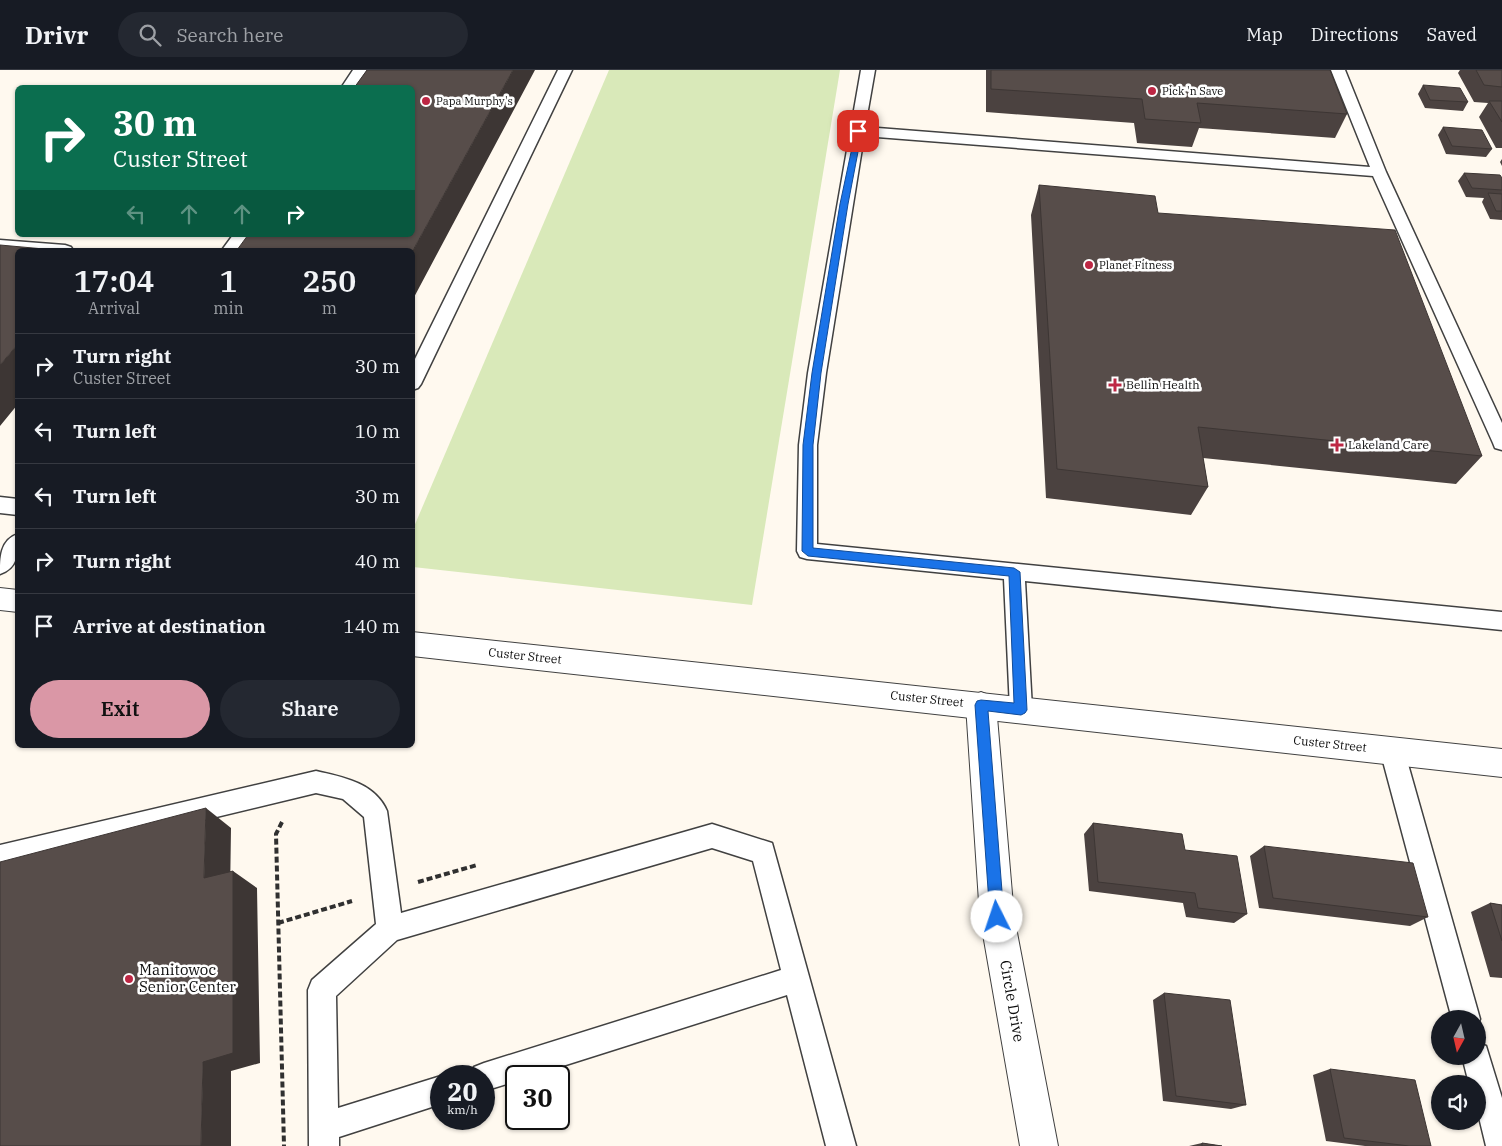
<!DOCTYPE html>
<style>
:root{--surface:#171b24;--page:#242831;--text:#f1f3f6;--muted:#9ea1a6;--line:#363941;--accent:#da97a6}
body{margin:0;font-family:"IBM Plex Serif",serif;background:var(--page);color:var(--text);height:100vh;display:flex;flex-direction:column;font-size:19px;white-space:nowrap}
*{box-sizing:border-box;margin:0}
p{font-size:16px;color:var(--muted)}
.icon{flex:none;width:28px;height:28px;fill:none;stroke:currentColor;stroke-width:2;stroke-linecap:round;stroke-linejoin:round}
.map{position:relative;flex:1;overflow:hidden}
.sheet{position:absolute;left:15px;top:178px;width:400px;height:500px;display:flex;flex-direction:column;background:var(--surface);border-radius:8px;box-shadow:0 1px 4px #0004}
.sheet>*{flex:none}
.top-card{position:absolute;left:15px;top:15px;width:400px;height:152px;border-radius:8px;box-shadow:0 1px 4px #0004;background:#0b6e4f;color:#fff;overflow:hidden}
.needle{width:32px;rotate:188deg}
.fabs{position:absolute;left:1431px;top:940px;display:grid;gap:10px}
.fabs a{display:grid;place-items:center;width:55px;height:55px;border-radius:50%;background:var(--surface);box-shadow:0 1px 4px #0004;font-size:25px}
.speed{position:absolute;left:430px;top:995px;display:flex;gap:10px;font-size:25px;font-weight:700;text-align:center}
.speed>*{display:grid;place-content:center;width:65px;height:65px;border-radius:50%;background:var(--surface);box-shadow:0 1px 4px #0004;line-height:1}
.speed small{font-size:12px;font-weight:400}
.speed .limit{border:2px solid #111;border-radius:8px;background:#fff;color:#111}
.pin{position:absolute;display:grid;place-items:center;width:42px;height:42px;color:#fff;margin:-21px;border-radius:10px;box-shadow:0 2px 8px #0006}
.me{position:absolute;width:55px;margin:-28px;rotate:356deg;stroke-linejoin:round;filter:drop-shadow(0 0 4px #0008)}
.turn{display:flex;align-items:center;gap:18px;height:105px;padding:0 15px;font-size:22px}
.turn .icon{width:65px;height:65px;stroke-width:2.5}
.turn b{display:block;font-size:35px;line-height:42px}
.lanes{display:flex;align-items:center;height:48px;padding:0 15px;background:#0003;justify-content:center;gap:25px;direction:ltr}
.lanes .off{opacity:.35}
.eta{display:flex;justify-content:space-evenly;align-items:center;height:85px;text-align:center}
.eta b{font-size:30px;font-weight:600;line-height:35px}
.cta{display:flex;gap:10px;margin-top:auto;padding:10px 15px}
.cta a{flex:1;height:58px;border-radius:30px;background:var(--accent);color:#111;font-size:20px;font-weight:600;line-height:58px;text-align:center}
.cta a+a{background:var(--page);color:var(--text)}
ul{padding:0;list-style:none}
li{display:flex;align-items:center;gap:15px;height:65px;padding:0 15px;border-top:1px solid var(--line)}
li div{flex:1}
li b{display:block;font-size:19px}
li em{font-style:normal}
header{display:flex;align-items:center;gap:30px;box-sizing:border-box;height:70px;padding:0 25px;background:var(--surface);border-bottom:1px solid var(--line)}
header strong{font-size:24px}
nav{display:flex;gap:28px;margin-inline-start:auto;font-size:18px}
.search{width:350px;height:45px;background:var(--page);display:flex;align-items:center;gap:12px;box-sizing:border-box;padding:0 18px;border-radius:28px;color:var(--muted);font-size:19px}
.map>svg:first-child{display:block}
.green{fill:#d9e9b9}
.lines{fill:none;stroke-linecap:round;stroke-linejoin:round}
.service-casing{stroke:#414141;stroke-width:3}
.minor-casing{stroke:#414141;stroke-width:2}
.tertiary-casing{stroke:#414141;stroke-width:2}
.path{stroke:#303030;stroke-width:4;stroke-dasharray:6 3;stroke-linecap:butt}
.service{fill:#fff;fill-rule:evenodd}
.minor{fill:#fff;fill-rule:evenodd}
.tertiary{fill:#fff;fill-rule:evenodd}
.wall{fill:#4b4240}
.shaded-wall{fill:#3d3634}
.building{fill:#574d4a;stroke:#3d3634}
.route{fill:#1a73e8;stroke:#114b97}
.poi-dot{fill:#bd2744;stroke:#fff;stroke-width:2}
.labels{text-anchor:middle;stroke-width:5;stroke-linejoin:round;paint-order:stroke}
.far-poi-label{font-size:11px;fill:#0e0e0e;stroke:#fff;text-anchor:start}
.poi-label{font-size:12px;fill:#0e0e0e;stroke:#fff;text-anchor:start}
.street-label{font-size:12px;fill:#0e0e0e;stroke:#fff}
.near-poi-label{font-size:15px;fill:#0e0e0e;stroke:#fff;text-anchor:start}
.near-street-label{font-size:15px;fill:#0e0e0e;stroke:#fff}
</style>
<header>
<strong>Drivr</strong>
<div class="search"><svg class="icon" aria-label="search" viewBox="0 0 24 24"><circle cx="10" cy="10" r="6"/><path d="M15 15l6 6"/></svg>Search here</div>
<nav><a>Map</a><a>Directions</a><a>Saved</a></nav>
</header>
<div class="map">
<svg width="1502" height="1076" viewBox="0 0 1502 1076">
<rect width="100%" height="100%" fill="#fff9ef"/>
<path class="green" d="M609,0H840L752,535L413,497V459Z"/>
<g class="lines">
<defs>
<path id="service" d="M353,0H367L354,18H341Z
M558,0H572L421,314L418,318L412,320V295Z
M861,0H875L865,57L1370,97L1331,0H1345L1386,102L1502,353V380L1495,378L1493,373L1373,106L864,66L826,303L817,375V474L1502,542V560L1025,511L1032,639L1029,646L1021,649L1013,646L1010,639L1004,509L807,489L800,487L797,481L799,375L808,303Z
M233,165H249L238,180H222Z
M0,170L65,175L71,177L73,180H0Z
M0,427L18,429V445L0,443Z
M18,464C18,481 19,498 0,504C0,488 0,470 18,464Z
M1392,669L1400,672L1404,680L1480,949L1478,954V949H1452L1380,680L1384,672Z
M316,701C343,707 375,713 387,741L401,843L712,754L772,773L856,1076H826L787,925L531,1006H516V1011L484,1021V1006H470L474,997L484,993L781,900L753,791L712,778L397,870L336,926L338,1038L441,1006V1034L339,1067V1076H309L308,920L312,910L376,854L364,747L343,729L316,723L0,799V775Z
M1478,973L1486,976L1502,1028V1076H1486L1478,1043V1014H1469L1462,986H1478Z"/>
<path id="minor" d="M981,622L991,626L996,635L1014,847L1058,1076H1020L980,847L966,635L971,626Z"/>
<path id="tertiary" d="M0,518L18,520V542L0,540Z
M412,562L1502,679V707L412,586Z"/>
</defs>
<use href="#service" class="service-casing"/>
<use href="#minor" class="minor-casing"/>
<use href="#tertiary" class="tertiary-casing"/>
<path class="path" d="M282,752L276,764L284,1076
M418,812L477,795
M278,853L352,831"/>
<use href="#service" class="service"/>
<use href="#minor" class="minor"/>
<use href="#tertiary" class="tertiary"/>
</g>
<path class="wall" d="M986,0H1330L1347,44L1335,68L1199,58L1192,77L1137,73L1134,53L986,42Z
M1460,0H1502V78H1496L1479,47L1488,33L1474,32L1458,3Z
M1423,15L1468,32L1463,41L1425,38L1418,24Z
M1443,57L1492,79L1486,87L1446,84L1438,65Z
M1502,89V96L1500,92Z
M1464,103L1502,108V150L1490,149L1482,132L1484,128L1466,127L1458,111Z
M1039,115L1158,143L1482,386L1456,414L1203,388L1208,417L1191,445L1046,428L1031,145Z
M1093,753L1185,780L1247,844L1234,853L1186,847L1183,833L1089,821L1084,764Z
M1264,776L1428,847L1410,856L1259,838L1250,786Z
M1490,833L1502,835V908L1490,907L1471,842Z
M1164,923L1246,1035L1231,1039L1163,1031L1153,930Z
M1330,999L1431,1076H1365L1326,1071L1313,1005Z
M1202,1073L1222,1076H1189Z"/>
<path class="shaded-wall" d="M513,0H535L412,231V182Z
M18,274V334L0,356V295Z
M206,738L231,758L230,826L204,808Z
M233,801L257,818L260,993L231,1001V1076H201L203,992Z"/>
<path class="building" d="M367,0H513L412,182V180H237L248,165H412V18H354Z
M991,0H1330L1347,44L1197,33L1201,53L1145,49L1142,29L991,19Z
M1476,0H1502V17L1484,15Z
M1423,15L1460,18L1468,32L1430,30Z
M1489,31H1502V52Z
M1443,57L1482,60L1492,79L1452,76Z
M1464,103L1500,105L1502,108V120L1472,118Z
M1039,115L1155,126L1158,143L1395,160L1482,386L1198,357L1208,417L1057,399Z
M1488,123L1502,124V141H1496Z
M0,175L55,180H18V274L0,295Z
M206,738L204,808L233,801V983L203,992L201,1076H0V792Z
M1093,753L1182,764L1185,780L1237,786L1247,844L1198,838L1195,823L1098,812Z
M1264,776L1413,793L1428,847L1273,828Z
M1490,833L1502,835V871Z
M1164,923L1230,930L1246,1035L1176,1026Z
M1330,999L1415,1010L1431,1076H1409L1344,1068Z
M1202,1073L1222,1076H1202Z"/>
<path class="route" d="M856,59L862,61L848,134L821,303L813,375V478L1014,498L1020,502L1027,640L1025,643L1021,645L988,641L1004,847L1002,852L997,854L992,852L990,847L975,635L977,631L981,630L1014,633L1009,506L808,486L802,481L803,375L812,303L840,134Z"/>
<g class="poi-dot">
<circle cx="1152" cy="21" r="5"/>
<circle cx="426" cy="31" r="5"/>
<circle cx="1089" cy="195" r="5"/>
<path d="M1112.5 307.5h5v5h5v5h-5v5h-5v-5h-5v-5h5z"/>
<path d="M1334.5 367.5h5v5h5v5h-5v5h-5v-5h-5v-5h5z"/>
<circle cx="129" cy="909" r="5"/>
</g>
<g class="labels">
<g class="far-poi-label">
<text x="1162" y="25">Pick 'n Save</text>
<text x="436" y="35">Papa Murphy's</text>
<text x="1099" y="199">Planet Fitness</text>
</g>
<g class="poi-label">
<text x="1126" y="319">Bellin Health</text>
<text x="1348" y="379">Lakeland Care</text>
</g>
<g class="street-label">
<text transform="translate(525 586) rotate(6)" y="4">Custer Street</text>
<text transform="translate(927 629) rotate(6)" y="4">Custer Street</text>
<text transform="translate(1330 674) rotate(6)" y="4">Custer Street</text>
</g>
<g class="near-poi-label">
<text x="139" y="905">Manitowoc<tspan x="139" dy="17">Senior Center</tspan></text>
</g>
<g class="near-street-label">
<text transform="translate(1012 931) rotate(80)" y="5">Circle Drive</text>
</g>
</g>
</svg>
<div class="fabs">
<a><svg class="needle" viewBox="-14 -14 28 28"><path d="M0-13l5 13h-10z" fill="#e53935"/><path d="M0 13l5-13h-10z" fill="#9ea1a6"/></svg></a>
<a><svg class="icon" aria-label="sound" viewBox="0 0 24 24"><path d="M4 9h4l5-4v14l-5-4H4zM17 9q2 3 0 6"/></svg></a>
</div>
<div class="speed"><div>20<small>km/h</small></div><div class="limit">30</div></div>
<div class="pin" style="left:858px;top:61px;background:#d93025"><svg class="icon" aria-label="arrive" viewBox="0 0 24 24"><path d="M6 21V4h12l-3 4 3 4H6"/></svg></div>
<svg class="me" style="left:997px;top:847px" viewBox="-20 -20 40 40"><circle r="19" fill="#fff"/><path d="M0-13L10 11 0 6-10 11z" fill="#1a73e8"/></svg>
<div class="top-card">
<div class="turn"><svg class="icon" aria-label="right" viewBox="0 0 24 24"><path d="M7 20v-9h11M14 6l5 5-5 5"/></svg><div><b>30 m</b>Custer Street</div></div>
<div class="lanes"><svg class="icon off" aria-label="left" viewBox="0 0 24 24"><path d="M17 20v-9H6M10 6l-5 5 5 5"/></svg><svg class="icon off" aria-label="ahead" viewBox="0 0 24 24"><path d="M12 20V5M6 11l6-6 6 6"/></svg><svg class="icon off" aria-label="ahead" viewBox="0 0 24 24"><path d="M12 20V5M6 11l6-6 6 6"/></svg><svg class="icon" aria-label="right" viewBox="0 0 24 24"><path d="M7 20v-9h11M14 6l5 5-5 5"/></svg></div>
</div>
<section class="sheet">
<div class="eta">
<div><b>17:04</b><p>Arrival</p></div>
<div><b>1</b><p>min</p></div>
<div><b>250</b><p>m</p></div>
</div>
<ul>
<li><svg class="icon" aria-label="right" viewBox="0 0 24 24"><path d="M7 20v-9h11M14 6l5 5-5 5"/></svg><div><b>Turn right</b><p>Custer Street</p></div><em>30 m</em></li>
<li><svg class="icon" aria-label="left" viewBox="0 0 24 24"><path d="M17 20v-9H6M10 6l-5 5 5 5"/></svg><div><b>Turn left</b></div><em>10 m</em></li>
<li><svg class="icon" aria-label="left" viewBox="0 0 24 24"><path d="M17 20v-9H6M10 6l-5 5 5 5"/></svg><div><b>Turn left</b></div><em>30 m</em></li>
<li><svg class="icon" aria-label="right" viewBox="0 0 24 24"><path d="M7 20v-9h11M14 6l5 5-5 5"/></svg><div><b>Turn right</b></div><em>40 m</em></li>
<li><svg class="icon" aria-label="arrive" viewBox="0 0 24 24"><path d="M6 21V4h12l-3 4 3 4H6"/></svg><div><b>Arrive at destination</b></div><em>140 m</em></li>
</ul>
<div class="cta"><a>Exit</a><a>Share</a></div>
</section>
</div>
